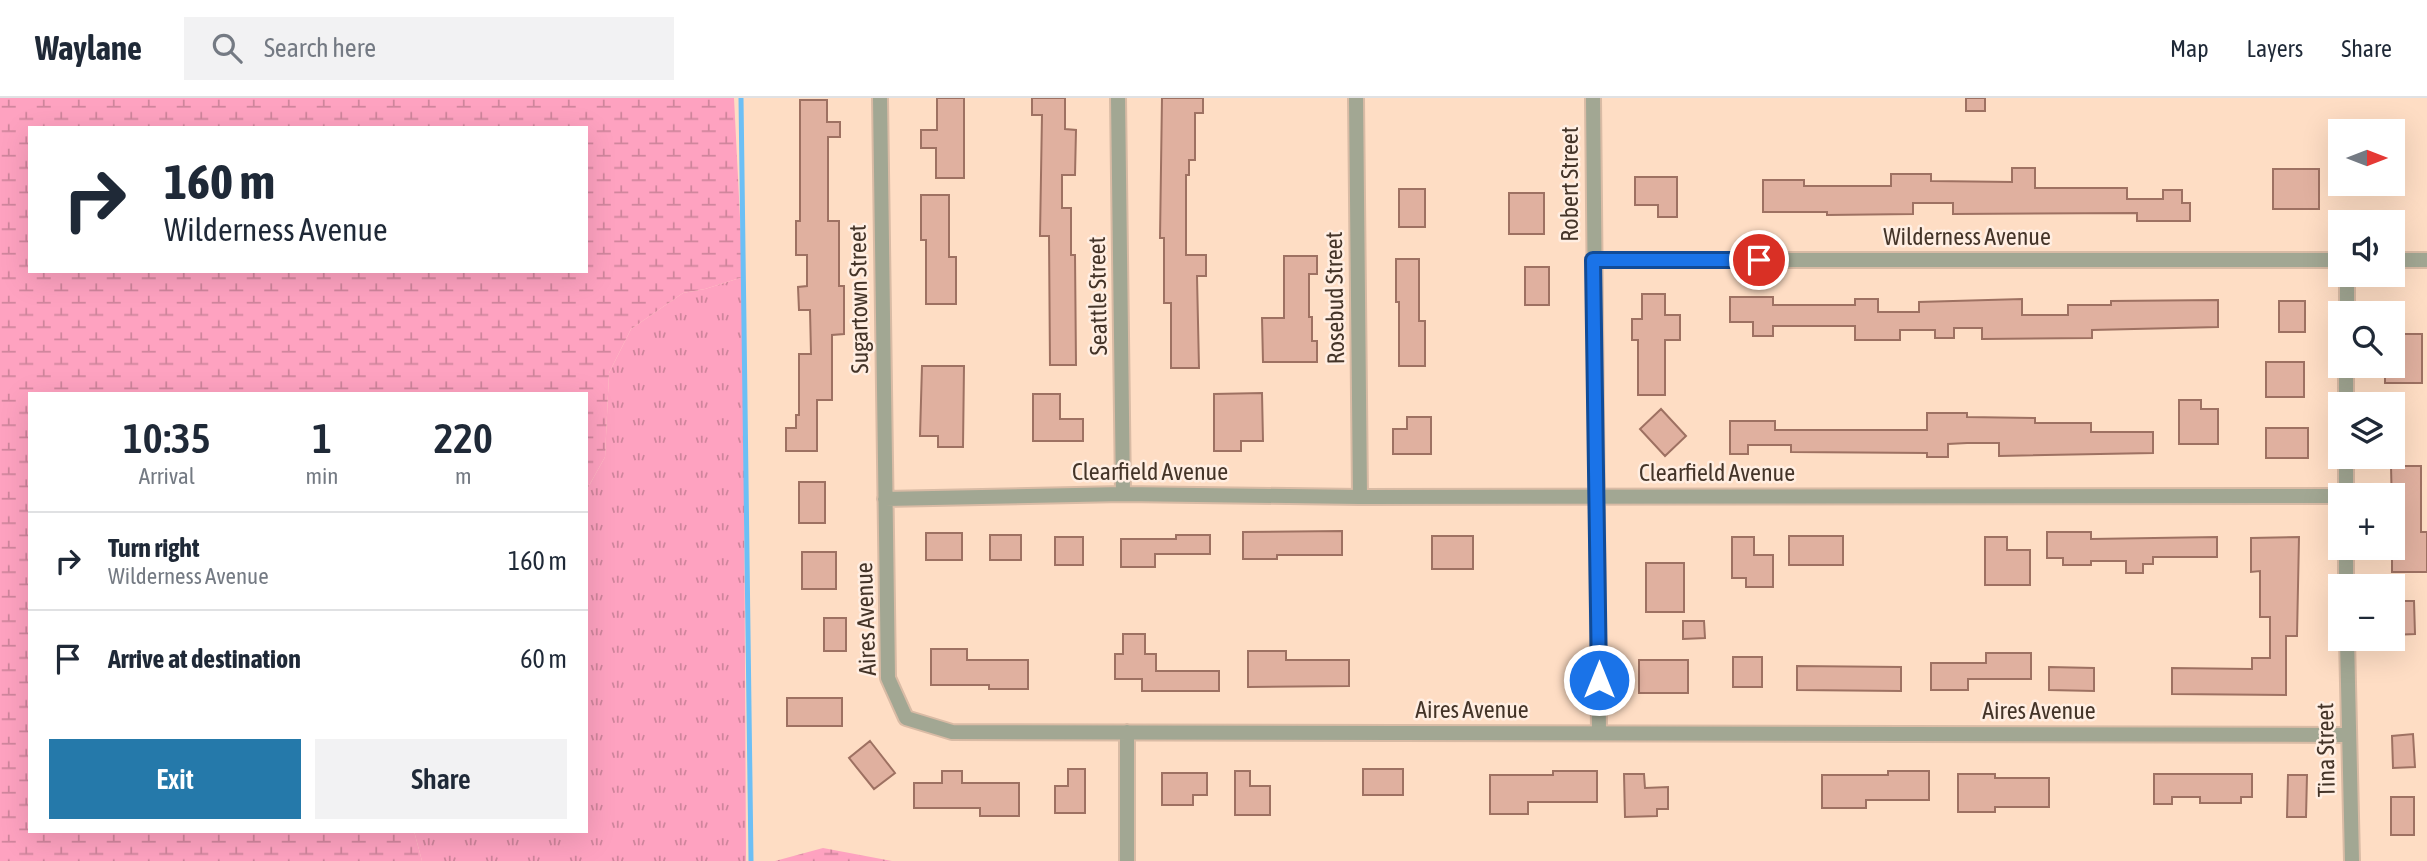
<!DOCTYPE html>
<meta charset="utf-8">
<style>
:root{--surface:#fff;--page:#f2f2f3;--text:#1f2937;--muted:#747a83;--line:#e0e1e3;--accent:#2579aa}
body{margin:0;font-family:"Asap Condensed",sans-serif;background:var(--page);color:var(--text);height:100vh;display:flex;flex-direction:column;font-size:26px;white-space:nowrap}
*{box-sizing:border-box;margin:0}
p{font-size:23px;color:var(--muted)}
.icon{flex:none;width:38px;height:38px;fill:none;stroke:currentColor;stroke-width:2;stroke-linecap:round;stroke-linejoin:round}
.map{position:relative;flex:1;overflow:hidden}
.panel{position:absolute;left:28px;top:294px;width:560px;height:441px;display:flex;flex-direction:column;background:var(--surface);border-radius:0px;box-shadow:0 7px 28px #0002}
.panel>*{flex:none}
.banner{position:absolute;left:28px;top:28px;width:560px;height:147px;border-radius:0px;box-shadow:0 7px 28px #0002;background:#fff;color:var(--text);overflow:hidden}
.needle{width:46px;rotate:90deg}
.controls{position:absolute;left:2328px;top:21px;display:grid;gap:14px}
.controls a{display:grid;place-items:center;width:77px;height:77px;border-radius:0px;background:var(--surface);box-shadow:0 7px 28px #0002;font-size:35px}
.pin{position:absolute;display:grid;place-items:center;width:60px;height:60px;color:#fff;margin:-30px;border:4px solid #fff;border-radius:50%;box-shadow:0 2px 7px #0007}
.me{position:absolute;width:77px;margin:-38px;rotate:0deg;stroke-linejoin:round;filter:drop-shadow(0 0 5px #0008)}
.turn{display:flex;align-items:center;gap:24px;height:147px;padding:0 21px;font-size:32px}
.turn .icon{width:91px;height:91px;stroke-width:2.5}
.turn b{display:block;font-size:49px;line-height:60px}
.eta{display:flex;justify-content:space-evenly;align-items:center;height:119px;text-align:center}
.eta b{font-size:42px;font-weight:600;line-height:49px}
.primary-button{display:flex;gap:14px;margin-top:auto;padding:14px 21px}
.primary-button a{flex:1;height:80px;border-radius:0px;background:var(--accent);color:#fff;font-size:28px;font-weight:600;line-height:80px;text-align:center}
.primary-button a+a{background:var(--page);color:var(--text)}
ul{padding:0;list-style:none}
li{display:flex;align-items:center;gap:21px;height:98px;padding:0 21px;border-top:2px solid var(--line)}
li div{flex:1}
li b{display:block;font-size:26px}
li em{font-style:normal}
header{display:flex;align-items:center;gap:42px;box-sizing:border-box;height:98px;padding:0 35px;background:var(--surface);border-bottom:2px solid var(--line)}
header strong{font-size:33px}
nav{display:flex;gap:38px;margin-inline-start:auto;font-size:24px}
.search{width:490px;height:63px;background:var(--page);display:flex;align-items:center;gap:18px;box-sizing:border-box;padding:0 24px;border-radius:0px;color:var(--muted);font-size:26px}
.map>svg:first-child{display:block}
.grass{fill:url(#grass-tufts)}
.wetland{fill:url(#wetland-marsh);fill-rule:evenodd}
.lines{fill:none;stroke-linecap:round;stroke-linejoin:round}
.stream{stroke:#6dbff5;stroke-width:5}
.building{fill:#e0b09f;stroke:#9e7162;stroke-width:2}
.minor-casing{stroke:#d9bba5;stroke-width:18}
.minor{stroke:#a2a793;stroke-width:14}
.route-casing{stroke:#114b97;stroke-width:18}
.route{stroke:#1a73e8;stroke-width:12}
.labels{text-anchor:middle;stroke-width:5;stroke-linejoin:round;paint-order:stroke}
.street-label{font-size:24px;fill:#443428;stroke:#ffeee2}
</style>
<header>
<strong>Waylane</strong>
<div class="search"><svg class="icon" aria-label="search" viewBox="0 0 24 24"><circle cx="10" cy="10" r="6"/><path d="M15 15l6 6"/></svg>Search here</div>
<nav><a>Map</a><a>Layers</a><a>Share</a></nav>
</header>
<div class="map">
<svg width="2427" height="763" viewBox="0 0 2427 763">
<defs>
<pattern id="grass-tufts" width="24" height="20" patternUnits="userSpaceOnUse" patternTransform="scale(1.75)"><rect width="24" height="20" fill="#fea2c0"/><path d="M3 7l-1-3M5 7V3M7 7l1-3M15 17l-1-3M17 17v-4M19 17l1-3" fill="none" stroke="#cf859c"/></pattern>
<pattern id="wetland-marsh" width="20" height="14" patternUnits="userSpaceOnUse" patternTransform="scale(1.75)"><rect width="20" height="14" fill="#fea2c0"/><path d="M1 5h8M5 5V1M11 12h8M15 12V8" fill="none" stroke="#cf859c"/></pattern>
</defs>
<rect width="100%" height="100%" fill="#feddc4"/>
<path class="grass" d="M743,179L746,763H422L414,733H586V393L605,359L609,275L631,231L683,195L705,191Z"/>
<path class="wetland" d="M0,0H734L743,179L705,191L683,195L631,231L609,275L605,359L586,393V296H30V733H414L422,763H0ZM30,30H586V173H30Z
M823,750L892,763H775Z"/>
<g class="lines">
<path class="stream" d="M741,0L751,763"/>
</g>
<path class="building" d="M937,0H964V80H936V50H921V32H937Z
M1032,0H1065V31L1076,32L1075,77H1062V110H1071V157H1075L1076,267H1050L1049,138H1040L1042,17H1032Z
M1162,0H1203V15H1195V62H1189V77H1186V157H1206V178H1197L1199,270H1171V205H1164V140H1160Z
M1966,0H1985V13H1966Z
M800,2H827V24H840V39H828V123H839V188H844V236L832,237V302H817V353H786V330H796V317H799V256H811L810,212H799L798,189L807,188V157H796V123H800Z
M2012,70H2035V90H2127V101H2163V92H2182V105H2190V123H2137V115L1953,116V105H1913V116L1827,117V114H1763V82H1804V88H1891V76H1931V83L2012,84Z
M2273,71H2319V111H2273Z
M1635,79H1677V119H1658V107H1635Z
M1399,91H1425V129H1399Z
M1509,95H1544V136H1509Z
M921,97H949V159H956V206H926V142H921Z
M1284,158H1317V176H1309V219H1312V243H1317V264H1263L1262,220H1284Z
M1396,161H1419V223H1425V268H1399V204H1396Z
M1525,169H1549V207H1525Z
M1642,196H1665V217H1680V242H1665V297H1638V242H1632V221H1642Z
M1730,199H1773V207H1855V201H1878V214H1919V204L2022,201V217H2068V207H2111V203L2218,202V229L2092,232V240L1982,241V230H1954V240H1935V232H1900V242H1855V228H1773V238H1753V224H1730Z
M2279,203H2305V234H2279Z
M2392,236H2422V285H2385V268H2392Z
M2266,264H2304V299H2266Z
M922,268H964L963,349H938V338H920Z
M1262,295L1263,343H1241V353H1214V296Z
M1033,296H1060V321H1083V343H1033Z
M2179,302H2201V311H2218V346H2179Z
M1661,311L1686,338L1665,358L1640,331Z
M1927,315H1967V319L2035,320V325H2091V334H2153V355L1999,358V345H1967L1948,346V359H1927V355L1791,354V347H1748V356H1730V323H1775V332H1927Z
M1407,319H1431V356H1393V331H1407Z
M2266,330H2308V360H2266Z
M2391,368H2421V434H2427V474H2392V448H2402V411H2392Z
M799,384H825V425H799Z
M1342,433V457H1277V461H1243V434Z
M2047,434H2091V441L2217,439V459H2153V466H2143V475H2126V463H2091V467H2063V460H2047Z
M926,435H962V462H926Z
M990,437H1021V462H990Z
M1176,437H1210V456H1155V469H1121V441H1176Z
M1432,438H1473V471H1432Z
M1789,438H1843V467H1789Z
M1055,439H1083V467H1055Z
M1732,439H1754V457H1773V489H1746V480H1732Z
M1985,439H2007V452H2030V487H1985Z
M2299,439L2297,538H2286V597L2172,596V570L2252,571V560H2270V519H2260V473L2251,474V440Z
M802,454H836V491H802Z
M1646,465H1684V514H1646Z
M2392,503H2414L2415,536L2392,537Z
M824,520H846V553H824Z
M1683,523H1704L1705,540L1683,541Z
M1123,536H1145V556H1156V573H1219V593H1142V581H1115V556H1123Z
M931,551H967V562H1028V591H989V587H931Z
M1248,553H1286V562H1349V588L1248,589Z
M1986,555H2031V581H1968V592H1931V565H1986Z
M1733,559H1762V589H1733Z
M1639,562H1688V595H1639Z
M1797,568L1901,569V593L1797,592Z
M2049,569L2094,570V593L2049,592Z
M787,600H842V628H787Z
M2413,636L2415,669L2393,670L2392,638Z
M870,643L895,675L874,691L849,660Z
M1068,671H1085V715H1055V688H1068Z
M1363,671H1403V697H1363Z
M942,673H962V685H1019V718H980V710H914V685H942Z
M1235,673H1250V688H1270V717H1235Z
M1553,673H1597V704H1528V716H1490V677H1553Z
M1888,673H1929V702H1866V710H1822V677H1888Z
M1162,675H1207V697H1193V707H1162Z
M1624,676H1644L1645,690L1668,689V711H1657V718L1625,719Z
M1958,676H1995V680H2049V709H1995V714H1958Z
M2154,676H2252V699H2241V705H2200V699H2172V706H2154Z
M2288,677H2307L2306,719H2287Z
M2391,699H2414V737H2391Z"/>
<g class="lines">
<defs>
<path id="minor" d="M880,0L888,580L906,620L952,634L2347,637
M1118,0L1123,396
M1356,0L1360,399
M1593,0L1599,634
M1593,162H2340
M2392,162H2427
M2347,215V177
M2346,306V268
M2346,397V359
M885,401L1123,396L1360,399L2340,398
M2346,450V488
M2347,541L2352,763
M1127,634V763"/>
</defs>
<use href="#minor" class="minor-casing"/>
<use href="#minor" class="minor"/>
</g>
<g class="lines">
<defs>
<path id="route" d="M1599,582L1593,162H1759"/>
</defs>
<use href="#route" class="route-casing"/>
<use href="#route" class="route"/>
</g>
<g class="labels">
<g class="street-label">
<text transform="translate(1570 86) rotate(-90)" y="8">Robert Street</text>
<text x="1967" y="147">Wilderness Avenue</text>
<text transform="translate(1098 198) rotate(-91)" y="8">Seattle Street</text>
<text transform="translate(1335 200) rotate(-91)" y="8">Rosebud Street</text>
<text transform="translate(859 201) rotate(-91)" y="8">Sugartown Street</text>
<text x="1150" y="382">Clearfield Avenue</text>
<text x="1717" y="383">Clearfield Avenue</text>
<text transform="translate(866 521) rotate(-92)" y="8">Aires Avenue</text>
<text x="1472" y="620">Aires Avenue</text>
<text x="2039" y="621">Aires Avenue</text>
<text transform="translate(2326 652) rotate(-91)" y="8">Tina Street</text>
</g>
</g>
</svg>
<div class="controls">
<a><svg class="needle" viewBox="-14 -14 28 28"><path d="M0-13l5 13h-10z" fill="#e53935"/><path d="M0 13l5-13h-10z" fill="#747a83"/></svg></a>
<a><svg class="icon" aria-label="sound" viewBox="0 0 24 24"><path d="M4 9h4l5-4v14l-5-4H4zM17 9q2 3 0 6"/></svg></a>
<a><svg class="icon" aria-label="search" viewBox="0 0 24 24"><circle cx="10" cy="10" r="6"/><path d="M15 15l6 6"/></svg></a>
<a><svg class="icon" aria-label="layers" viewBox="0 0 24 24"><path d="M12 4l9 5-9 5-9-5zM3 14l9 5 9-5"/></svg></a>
<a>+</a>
<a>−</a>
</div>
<div class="pin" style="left:1759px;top:162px;background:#d93025"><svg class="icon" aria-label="arrive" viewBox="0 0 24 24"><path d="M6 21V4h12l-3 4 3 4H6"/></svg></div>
<svg class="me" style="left:1599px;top:582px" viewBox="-20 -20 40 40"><circle r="17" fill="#1a73e8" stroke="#fff" stroke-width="3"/><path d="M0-11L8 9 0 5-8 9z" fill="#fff"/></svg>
<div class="banner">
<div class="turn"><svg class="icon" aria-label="right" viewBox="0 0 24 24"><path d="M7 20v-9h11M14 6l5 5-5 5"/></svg><div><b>160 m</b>Wilderness Avenue</div></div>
</div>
<section class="panel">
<div class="eta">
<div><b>10:35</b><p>Arrival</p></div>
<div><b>1</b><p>min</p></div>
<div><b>220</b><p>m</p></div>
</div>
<ul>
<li><svg class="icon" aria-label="right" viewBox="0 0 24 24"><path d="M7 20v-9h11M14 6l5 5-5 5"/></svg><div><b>Turn right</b><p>Wilderness Avenue</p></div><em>160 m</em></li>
<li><svg class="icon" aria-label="arrive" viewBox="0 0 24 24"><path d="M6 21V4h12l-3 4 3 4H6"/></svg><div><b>Arrive at destination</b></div><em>60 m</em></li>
</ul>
<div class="primary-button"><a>Exit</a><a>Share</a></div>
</section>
</div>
